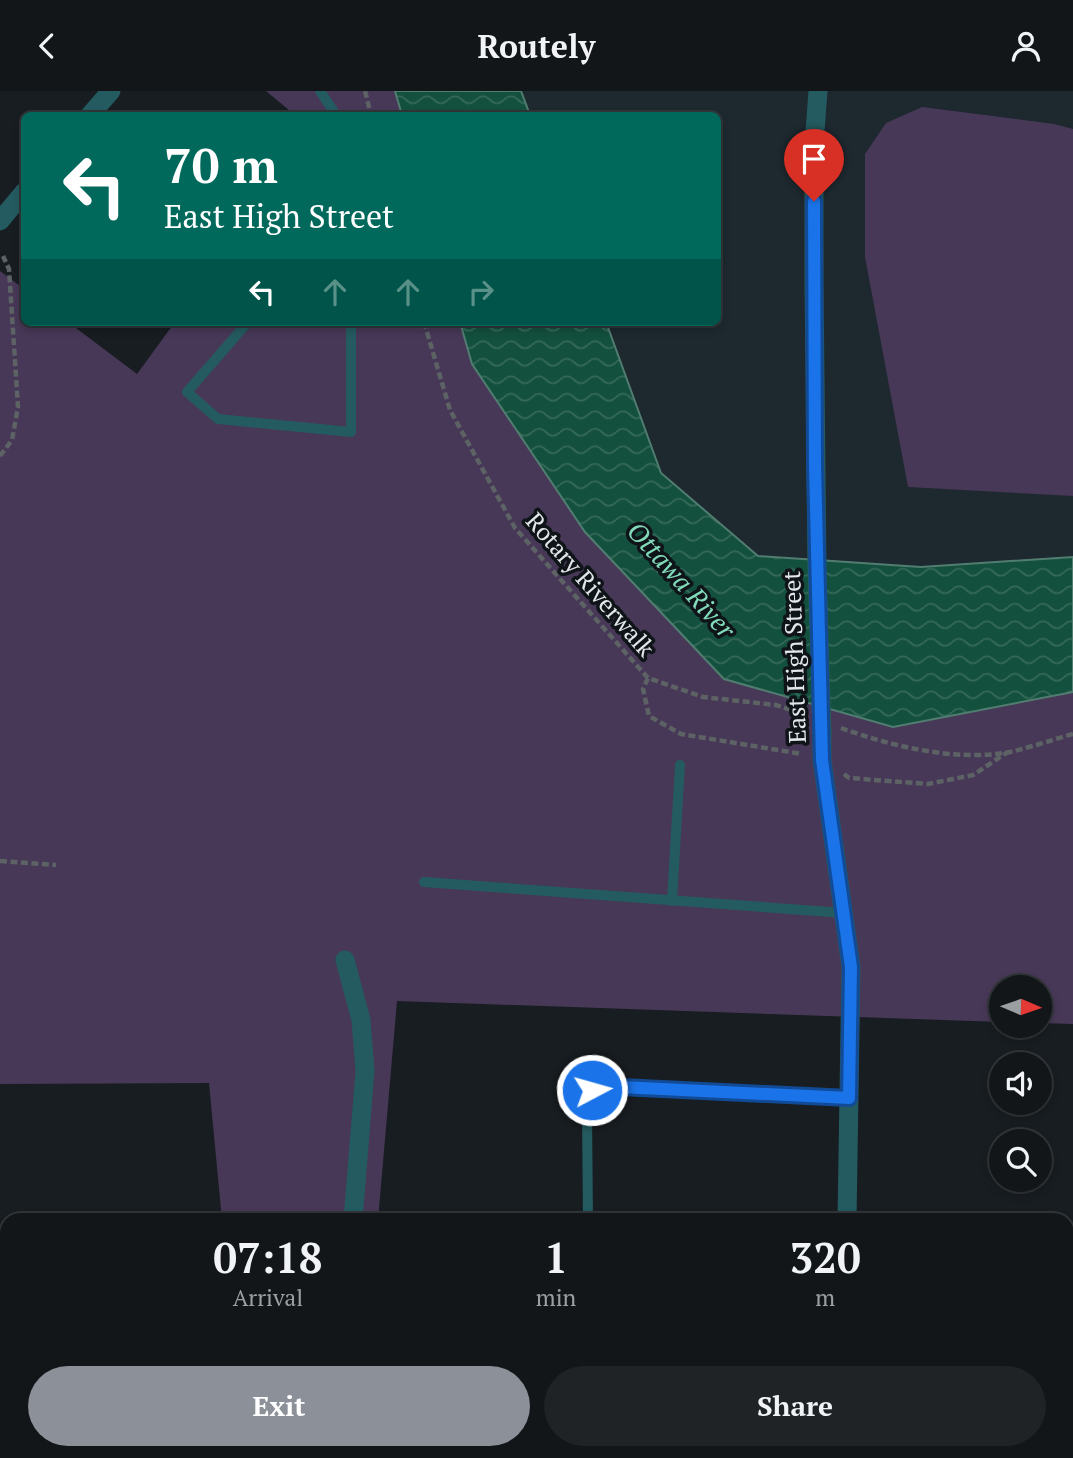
<!DOCTYPE html>
<style>
:root{--surface:#121619;--page:#1f2326;--text:#f1f3f6;--muted:#9c9fa2;--line:#313538;--accent:#8c9099}
body{margin:0;font-family:"PT Serif",serif;background:var(--page);color:var(--text);height:100vh;display:flex;flex-direction:column;font-size:26px;white-space:nowrap}
*{box-sizing:border-box;margin:0}
p{font-size:23px;color:var(--muted)}
.icon{flex:none;width:38px;height:38px;fill:none;stroke:currentColor;stroke-width:2;stroke-linecap:round;stroke-linejoin:round}
.map{position:relative;flex:1;overflow:hidden}
.sheet{position:absolute;left:0px;top:1122px;width:1074px;height:247px;display:flex;flex-direction:column;background:var(--surface);border-radius:21px 21px 0 0;box-shadow:0 4px 10px #0003,0 0 0 2px var(--line)}
.sheet>*{flex:none}
.guide{position:absolute;left:21px;top:21px;width:700px;height:214px;border-radius:10px;box-shadow:0 4px 10px #0003,0 0 0 2px var(--line);background:#00695c;color:#fff;overflow:hidden}
.needle{width:46px;rotate:92deg}
.tools{position:absolute;left:989px;top:884px;display:grid;gap:14px}
.tools a{display:grid;place-items:center;width:63px;height:63px;border-radius:50%;background:var(--surface);box-shadow:0 4px 10px #0003,0 0 0 2px var(--line);font-size:35px}
.pin{position:absolute;display:grid;place-items:center;width:60px;height:60px;color:#fff;margin:-72px -30px;border-radius:50% 50% 50% 0;rotate:-45deg;box-shadow:0 0 7px #0007}
.pin .icon{rotate:45deg}
.me{position:absolute;width:77px;margin:-38px;rotate:84deg;stroke-linejoin:round;filter:drop-shadow(0 0 5px #0008)}
.turn{display:flex;align-items:center;gap:24px;height:147px;padding:0 28px;font-size:32px}
.turn .icon{width:91px;height:91px;stroke-width:2.5}
.turn b{display:block;font-size:49px;line-height:60px}
.lanes{display:flex;align-items:center;height:66px;padding:0 28px;background:#0003;justify-content:center;gap:35px;direction:ltr}
.lanes .off{opacity:.35}
.eta{display:flex;justify-content:space-evenly;align-items:center;height:119px;text-align:center}
.eta b{font-size:42px;font-weight:700;line-height:49px}
.cta{display:flex;gap:14px;margin-top:auto;padding:14px 28px}
.cta a{flex:1;height:80px;border-radius:42px;background:var(--accent);color:#fff;font-size:28px;font-weight:700;line-height:80px;text-align:center}
.cta a+a{background:var(--page);color:var(--text)}
header{display:flex;justify-content:space-between;align-items:center;height:91px;padding:0 28px;background:var(--surface);font-size:32px;font-weight:700}
.map>svg:first-child{display:block}
.built{fill:#1d282f}
.green{fill:#473857}
.water{fill:url(#water-waves);stroke:#517d71;stroke-width:2}
.lines{fill:none;stroke-linecap:round;stroke-linejoin:round}
.path{stroke:#5d6265;stroke-width:4.5;stroke-dasharray:7 3.5;stroke-linecap:butt}
.service{stroke:#245b60;stroke-width:10}
.minor{stroke:#245b60;stroke-width:19}
.tertiary{stroke:#245b60;stroke-width:19}
.rail-casing{stroke:#92969a;stroke-width:8}
.rail{stroke:#0f1418;stroke-width:5;stroke-dasharray:16;stroke-linecap:butt}
.minor-bridge{stroke:#245b60;stroke-width:19}
.route-casing{stroke:#114b97;stroke-width:18}
.route{stroke:#1a73e8;stroke-width:12}
.labels{text-anchor:middle;stroke-width:7;stroke-linejoin:round;paint-order:stroke}
.street-label{font-size:24px;fill:#e3e7ea;stroke:#0f1418}
.water-label{font-size:26px;font-style:italic;fill:#81dab9;stroke:#0f1418}
</style>
<header><svg class="icon" aria-label="back" viewBox="0 0 24 24"><path d="M15 5l-7 7 7 7"/></svg>Routely<svg class="icon" aria-label="person" viewBox="0 0 24 24"><circle cx="12" cy="8" r="4"/><path d="M4 21q1-7 8-7t8 7"/></svg></header>
<div class="map">
<svg width="1073" height="1367" viewBox="0 0 1073 1367">
<defs>
<pattern id="water-waves" width="16" height="10" patternUnits="userSpaceOnUse" patternTransform="scale(1.75)"><rect width="16" height="10" fill="#13503d"/><path d="M0 5q4-4 8 0t8 0" fill="none" stroke="#356959"/></pattern>
</defs>
<rect width="100%" height="100%" fill="#181d21"/>
<path class="built" d="M521,0H1073V466L921,476L758,465L661,382L606,231H718V24H530Z"/>
<path class="green" d="M266,0H395L402,24H295Z
M922,16L1054,33L1073,38V405L908,396L865,166V63L886,32Z
M0,180L24,198V231H68L137,283L175,231H460L472,273L893,636L1073,601V933L1040,932V896H1001V931L397,910L378,1129H222L209,992L0,993Z"/>
<path class="water" d="M395,0H521L530,24H402Z
M460,231H606L661,382L758,465L921,476L1073,466V601L893,636L724,588L585,441L472,273Z"/>
<g class="lines">
<path class="path" d="M365,0L371,24
M424,231L450,319L515,437L648,587L703,606L776,614L803,623
M0,365L12,349L18,316L9,178L3,165
M648,587L643,598L649,625L681,643L802,663
M841,637C891,655 956,671 1010,661C1031,656 1052,649 1073,643
M844,683L849,687L928,693L973,684L1008,661
M0,770L56,774"/>
<path class="service" d="M320,0L336,24
M248,231L187,301L218,328L351,341V231
M424,791L844,822
M672,810L680,674
M588,1129L587,1022L592,1000L621,996L849,1007
M1068,1140L1073,1139
M581,1367V1362
M1071,1367L1073,1340"/>
<path class="minor" d="M817,477L814,192V54L818,0
M822,640V669L851,876L847,1129
M345,869L361,929L365,980L353,1129
M0,1178H7
M421,1362L441,1367
M836,1367V1362"/>
<path class="tertiary" d="M90,24L111,0
M0,130L24,101"/>
<defs>
<path id="rail" d="M0,1352L7,1353
M89,1362L144,1367"/>
</defs>
<use href="#rail" class="rail-casing"/>
<use href="#rail" class="rail"/>
<path class="minor-bridge" d="M817,477L822,640"/>
</g>
<g class="lines">
<defs>
<path id="route" d="M592,999L621,996L849,1007L851,876L822,669L815,374L814,110"/>
</defs>
<use href="#route" class="route-casing"/>
<use href="#route" class="route"/>
</g>
<g class="labels">
<g class="street-label">
<text transform="translate(590 494) rotate(49)" y="8">Rotary Riverwalk</text>
<text transform="translate(795 566) rotate(-92)" y="8">East High Street</text>
</g>
<g class="water-label">
<text transform="translate(681 489) rotate(48)" y="9">Ottawa River</text>
</g>
</g>
</svg>
<div class="tools">
<a><svg class="needle" viewBox="-14 -14 28 28"><path d="M0-13l5 13h-10z" fill="#e53935"/><path d="M0 13l5-13h-10z" fill="#9c9fa2"/></svg></a>
<a><svg class="icon" aria-label="sound" viewBox="0 0 24 24"><path d="M4 9h4l5-4v14l-5-4H4zM17 9q2 3 0 6"/></svg></a>
<a><svg class="icon" aria-label="search" viewBox="0 0 24 24"><circle cx="10" cy="10" r="6"/><path d="M15 15l6 6"/></svg></a>
</div>
<div class="pin" style="left:814px;top:110px;background:#d93025"><svg class="icon" aria-label="arrive" viewBox="0 0 24 24"><path d="M6 21V4h12l-3 4 3 4H6"/></svg></div>
<svg class="me" style="left:592px;top:999px" viewBox="-20 -20 40 40"><circle r="17" fill="#1a73e8" stroke="#fff" stroke-width="3"/><path d="M0-11L8 9 0 5-8 9z" fill="#fff"/></svg>
<div class="guide">
<div class="turn"><svg class="icon" aria-label="left" viewBox="0 0 24 24"><path d="M17 20v-9H6M10 6l-5 5 5 5"/></svg><div><b>70 m</b>East High Street</div></div>
<div class="lanes"><svg class="icon" aria-label="left" viewBox="0 0 24 24"><path d="M17 20v-9H6M10 6l-5 5 5 5"/></svg><svg class="icon off" aria-label="ahead" viewBox="0 0 24 24"><path d="M12 20V5M6 11l6-6 6 6"/></svg><svg class="icon off" aria-label="ahead" viewBox="0 0 24 24"><path d="M12 20V5M6 11l6-6 6 6"/></svg><svg class="icon off" aria-label="right" viewBox="0 0 24 24"><path d="M7 20v-9h11M14 6l5 5-5 5"/></svg></div>
</div>
<section class="sheet">
<div class="eta">
<div><b>07:18</b><p>Arrival</p></div>
<div><b>1</b><p>min</p></div>
<div><b>320</b><p>m</p></div>
</div>
<div class="cta"><a>Exit</a><a>Share</a></div>
</section>
</div>
